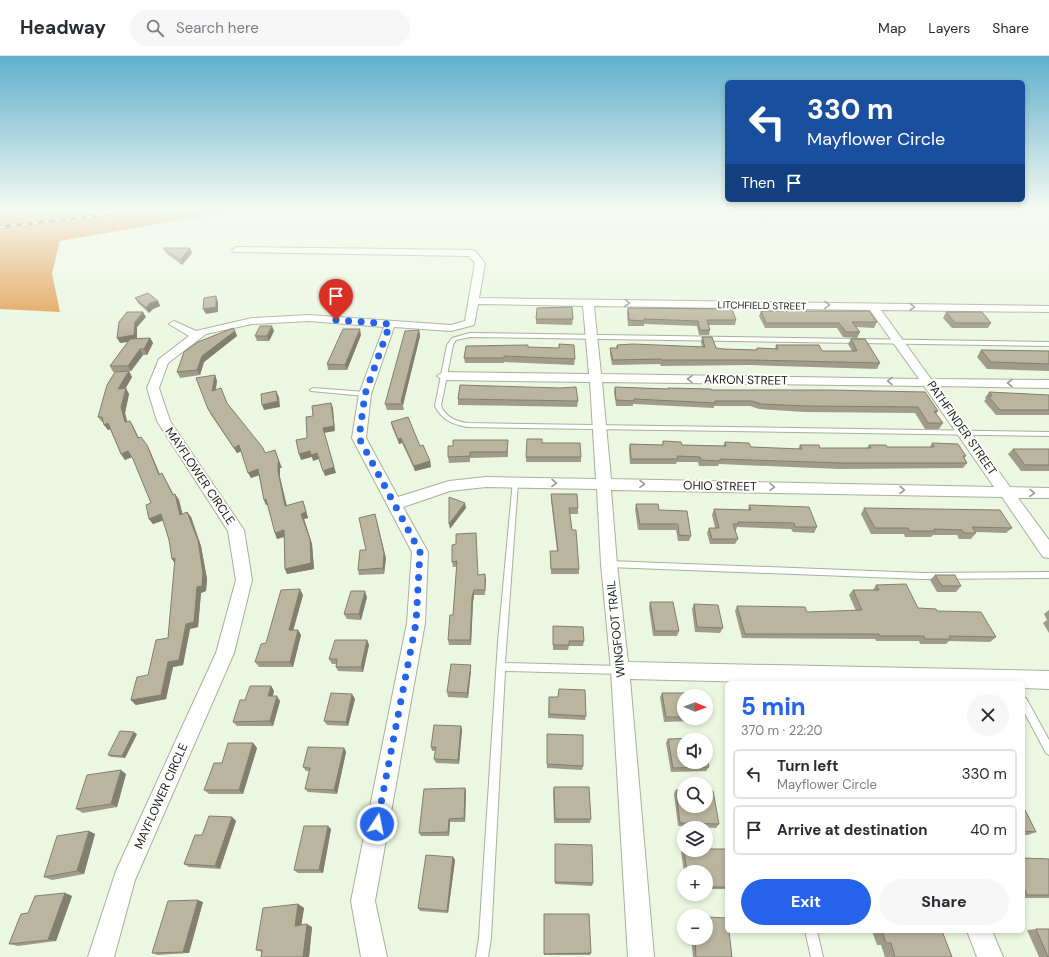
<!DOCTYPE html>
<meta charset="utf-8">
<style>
:root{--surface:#fff;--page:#f7f7f7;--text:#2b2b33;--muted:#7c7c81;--line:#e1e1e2;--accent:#2563eb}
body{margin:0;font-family:"DM Sans",sans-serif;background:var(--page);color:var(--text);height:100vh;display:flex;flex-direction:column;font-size:15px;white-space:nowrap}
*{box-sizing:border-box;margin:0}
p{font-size:13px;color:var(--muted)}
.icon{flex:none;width:22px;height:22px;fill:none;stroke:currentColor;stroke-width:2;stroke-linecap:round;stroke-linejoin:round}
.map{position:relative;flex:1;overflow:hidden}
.drawer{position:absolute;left:725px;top:625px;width:300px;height:252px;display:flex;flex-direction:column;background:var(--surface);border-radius:6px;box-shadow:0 2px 6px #0003}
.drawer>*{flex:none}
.guide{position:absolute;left:725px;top:24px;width:300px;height:122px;border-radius:6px;box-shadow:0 2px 6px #0003;background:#1a4fa0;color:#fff;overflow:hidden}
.needle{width:26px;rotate:91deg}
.controls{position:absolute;left:677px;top:633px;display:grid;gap:8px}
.controls a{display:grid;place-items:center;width:36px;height:36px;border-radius:50%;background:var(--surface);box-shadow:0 2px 6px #0003;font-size:20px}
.pin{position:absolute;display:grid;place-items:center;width:34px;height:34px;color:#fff;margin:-41px -17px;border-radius:50% 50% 50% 0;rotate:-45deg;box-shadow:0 0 4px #0007}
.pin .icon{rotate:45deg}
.me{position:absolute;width:44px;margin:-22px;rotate:11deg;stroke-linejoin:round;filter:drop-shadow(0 0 3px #0008)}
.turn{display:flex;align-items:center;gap:14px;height:84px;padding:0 16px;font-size:18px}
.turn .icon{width:52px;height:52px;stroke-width:2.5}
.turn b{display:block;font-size:28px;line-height:34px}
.then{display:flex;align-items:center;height:38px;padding:0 16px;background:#0003;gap:8px;font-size:15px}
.round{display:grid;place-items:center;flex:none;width:42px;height:42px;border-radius:21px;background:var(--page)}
.headline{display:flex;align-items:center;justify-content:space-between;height:68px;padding:0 16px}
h1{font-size:24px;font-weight:800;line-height:30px;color:var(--accent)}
.primary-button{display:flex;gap:8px;margin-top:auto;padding:8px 16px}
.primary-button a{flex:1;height:46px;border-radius:24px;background:var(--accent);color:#fff;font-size:16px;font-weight:800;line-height:46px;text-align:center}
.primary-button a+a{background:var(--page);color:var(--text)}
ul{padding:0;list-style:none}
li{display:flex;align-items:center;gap:12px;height:50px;margin:0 8px 6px;padding:0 8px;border:2px solid var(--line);border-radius:6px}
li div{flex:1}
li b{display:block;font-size:15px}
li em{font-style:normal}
header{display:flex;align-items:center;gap:24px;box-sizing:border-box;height:56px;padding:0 20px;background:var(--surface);border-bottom:1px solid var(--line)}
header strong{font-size:19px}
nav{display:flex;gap:22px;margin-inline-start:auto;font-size:14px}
.search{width:280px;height:36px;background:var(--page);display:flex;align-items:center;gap:10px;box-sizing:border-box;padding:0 14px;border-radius:22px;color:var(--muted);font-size:15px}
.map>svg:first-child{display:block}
.forest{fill:#e29d4f}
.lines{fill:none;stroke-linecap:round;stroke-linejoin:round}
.service-casing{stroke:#a6b19c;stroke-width:2}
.minor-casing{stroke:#a6b19c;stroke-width:2}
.service{fill:#fff;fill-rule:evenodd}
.minor{fill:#fff;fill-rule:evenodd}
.rail-casing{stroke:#51574c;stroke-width:3}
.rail{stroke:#fff;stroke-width:2;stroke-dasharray:5.5;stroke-linecap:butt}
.wall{fill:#a09c89}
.shaded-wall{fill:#827f6f}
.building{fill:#bab59f;stroke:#827f6f}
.oneway{stroke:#989996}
.route{stroke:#2563eb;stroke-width:7;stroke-dasharray:0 12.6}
.labels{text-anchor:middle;stroke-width:4;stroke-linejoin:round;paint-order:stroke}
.far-street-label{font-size:10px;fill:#191d15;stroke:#fff}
.street-label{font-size:12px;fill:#191d15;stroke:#fff}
</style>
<header>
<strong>Headway</strong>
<div class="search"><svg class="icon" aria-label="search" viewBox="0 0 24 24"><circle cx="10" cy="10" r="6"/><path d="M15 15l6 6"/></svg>Search here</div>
<nav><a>Map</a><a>Layers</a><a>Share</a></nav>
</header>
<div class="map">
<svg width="1049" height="901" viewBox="0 0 1049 901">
<rect width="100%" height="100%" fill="#ecf7e1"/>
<path class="forest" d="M0,155H320L217,158L60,185L52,217L60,256L0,253Z"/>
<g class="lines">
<defs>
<path id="service" d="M470,277L1049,286V290L470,281L456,284L453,289L441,350C446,361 455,365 467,367L1049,376V380L467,371C452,368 442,364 435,350L447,289L452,282Z
M313,332L365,336L368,338L365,340L311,335L310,334Z
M513,424H515L518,426L505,607L620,610L623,611L624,614L623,617L620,618L505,615L491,882L488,901H476L479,882L498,586Z
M609,505L923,517L1049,516V522L923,523L609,511L606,510L605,508L606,506Z
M1023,641L1026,642L1049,684V699L1046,697L1023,654Z
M805,875H817L823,901H811Z"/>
<path id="minor" d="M237,191L472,194L475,195L485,207L479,242L1049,250V256L881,254L931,323L1049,324V332L937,330L1010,431L1049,432V442H1018L1049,484V502L1043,501L1002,441L611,434L617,508L628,606L1049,615V633L1023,632V627H801L630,623L654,901H628L611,614L601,508L597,433L486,431L450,435L403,451L428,496L425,567L375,845L387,901H361L351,845L407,567L412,496L352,382L359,338L384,271L309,265L252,268L206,278L168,307L159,332L170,365L244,474L252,524L234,597L135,824L114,901H88L116,815L216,597L236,524L228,475L157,365L147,332L159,303L189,280L169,268L174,265L196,275L252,262L309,259L451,269L465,265L475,207L469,200L234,196L232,194ZM478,248L583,250L589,318L443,316L437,320L443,324L590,326L596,423L486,421L449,425L398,441L366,382L371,338L394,271L451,275L474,269ZM594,250L870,254L919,323L601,318ZM602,326L924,330L994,431L611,423Z
M967,875H992L1003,901H977Z"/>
</defs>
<use href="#service" class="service-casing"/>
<use href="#minor" class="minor-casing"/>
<use href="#service" class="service"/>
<use href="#minor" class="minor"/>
<defs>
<path id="rail" d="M0,171L140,155"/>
</defs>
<use href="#rail" class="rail-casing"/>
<use href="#rail" class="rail"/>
</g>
<path class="wall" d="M163,192H190L192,197L182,209L166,197Z
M135,242L158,245L160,250L153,253L149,257L138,247Z
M628,252L736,264L735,269H708L710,274L709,279H699L697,270L644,268V270H628L627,257Z
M761,255L877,266L874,272L856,271L860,276L857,282L843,281L837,272H765L759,260Z
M946,256L991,267L988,272H952L943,262Z
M146,261L137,271V283L150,282L153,287L147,299H143L131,315H129L132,321L125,332L129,338L125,357L127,366L133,370L139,382L150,395L160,418L162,417L174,439L175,438L179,444L182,458L187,456L191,461L201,490L207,523L206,535L201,537L198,571L190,573L183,609L173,611L166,643L136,649L131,644L148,619L168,582L175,508L172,503L169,484L163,464L153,468L149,463L151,447L133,403L132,401L125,404L121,398L110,373L108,374L103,366H102L98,361L124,315L113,316L110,310L128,286L120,287Z
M536,263H573L572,269L536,268Z
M419,274L420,280L403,349L404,354H387L385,348Z
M235,275L237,280L204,306L200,319L180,322L177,316Z
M274,275L269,285H257L255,280Z
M361,279L347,314H328L327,308Z
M702,281L716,292L724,293L756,294L757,292L775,293L776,289L822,295H852L848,288L851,283L880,307L877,313L750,309L661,310L660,308L612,309L610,298V292H616L617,289L702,291L701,286Z
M528,291L575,303L574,309L504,306V307H465L464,302Z
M981,294L1049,295V315L987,313L977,301Z
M215,319L217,325L216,334L265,397L282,412H280V421L287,450L305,451L308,462L304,463L312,488L314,513L287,518L285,513L284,481L277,483L275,477L268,449H266L264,444L259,419L251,422L241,395L237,397L211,359L208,353Z
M615,331L667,333L668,332L712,334H828L938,355L936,358L943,367L939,373H925L915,357L805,356L759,353L750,350H714V352L633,348V350H616L614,336Z
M989,336L1049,339V359H996L984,345L986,343L985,342Z
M458,343L578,345L577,351L458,349Z
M391,366L420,390L430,405L431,411L415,415L402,387L399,388L392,371Z
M508,384V401L470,402V406L449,407L448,401Z
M663,385L682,389L723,390L725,386L751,391L798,393L800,389L820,392H867L869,389L887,391H930L932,387L966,400L964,402L967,407L963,412L839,413L719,408L718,410H699L698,406H677L676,408H630L629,393L630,388L662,389Z
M542,387L581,401V406H526V401Z
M1013,393H1049V415H1021L1008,398Z
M551,438L578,452V458H570L572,474L579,513V518H551L550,495H557L551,444Z
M636,448L659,454L691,480L689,485H678L676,474H638L635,453Z
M749,449L817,471L814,477L793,476L791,473L737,471L736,474H735L738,483L735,488H710L707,477L709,472H715L712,459L714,453L748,454Z
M864,452L1012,472L1006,477L976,476V477L971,483H959L957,479H933L931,481H905L904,478H871L861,458Z
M452,489L478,519L485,518V539H474L473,546L471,589H449L448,584L453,559L457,511H453L452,506Z
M386,502L384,518L359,519L358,514Z
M935,519L961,530L956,536H937L930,524Z
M876,529L918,552L937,555L996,581L990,586L949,585L946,588H920L919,585H876L875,583L742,582L735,555L737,550L807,556L856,555L849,539L853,534H873Z
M303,539L293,574H298L301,579L293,611H259L255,606L266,587Z
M367,541L361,564L347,563L344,558Z
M650,546L679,575L677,580H653L649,551Z
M694,548L723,572L720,577L695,576L692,553Z
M1049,554V577L1043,567L1047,564L1044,558Z
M553,575L584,585L583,590H569L568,594H553Z
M367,584L369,589L363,616L338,615L336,611V608H332L329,603Z
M471,614L468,642L448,641L447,636Z
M271,630L274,635L273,640L280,645L273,670H237L233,666L245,644Z
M559,633L586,660L585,664L548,662L549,641H558Z
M662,637L684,640V662H693L691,665L664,666L660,641Z
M352,638L355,643L348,670L327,669L324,665Z
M461,670L462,674L459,708L436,707L434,703L436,695H432L431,691Z
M137,678L125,702L111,701L108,699Z
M547,682L583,710L582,714L547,712Z
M668,683L709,711L706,715L671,716L666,687Z
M253,687L257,692L243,738H209L204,734L222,707Z
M344,692L346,696L337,738L308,736L305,733L309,715H306L303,711Z
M126,718L117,751L83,757L76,753Z
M554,731L591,763L590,767H554L553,735Z
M465,732L466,736L465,766H450L449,780H421L419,777Z
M676,734L719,768L716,772L678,770L674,738Z
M1023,750L1036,776L1028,779H1023Z
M232,761L236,765L220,813L189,811L184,808L202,779Z
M328,770L331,773L323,817H298L294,814Z
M89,775L95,778L84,818L52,824L44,821Z
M555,788L593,827L592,830L555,828Z
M684,793H727V833H706V816H684L681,796Z
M453,801L455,804L448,857L420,855L418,852Z
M1023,802L1049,803V842H1023Z
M65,837L72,840L56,885L18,890L9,888L28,857Z
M203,846L189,897L158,899L152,897Z
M298,848L304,852L301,869L312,871L309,901H261L262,896L256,894Z
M544,858L591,897L590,899H544Z
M1036,873L1049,901H1039L1027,874Z
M872,875H942L952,901H885L881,889H877Z
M691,882H706L732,901H693Z"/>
<path class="shaded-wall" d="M190,192L192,197L182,209L180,204Z
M216,240L218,246V256L206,258L203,253Z
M158,245L160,250L153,253L149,257L146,252L150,247Z
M143,256L146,261L137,271V284L120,287L117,282L135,266Z
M272,270L274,275L269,285L267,280Z
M360,273L361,279L347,314L345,309Z
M419,274L420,280L403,349L401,345Z
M235,275L237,280L204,306L200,319L197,314L202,300Z
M150,282L153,287L147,299L144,293Z
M140,293L143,299L131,315L128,310Z
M129,315L132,321L122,339L118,333Z
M215,319L217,325L214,341L212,335Z
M126,332L129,338L125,357L129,372L125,366L121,351Z
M276,335L279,341L280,351L264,354L262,349Z
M331,347L333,352L335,375L324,377L336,417L325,420L323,415V372Z
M130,365L133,370L141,388L138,382Z
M108,367L111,373L108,374L104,369Z
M401,382L402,387L399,388L398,383Z
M147,389L150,395L162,425L159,419Z
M239,389L242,395L237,397L234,392Z
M275,394L282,412H280V421L288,456L285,450L278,415Z
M128,395L132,401L125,404L121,398Z
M310,395L317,397L319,403L313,405L312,401L301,404L299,398Z
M430,405L431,411L415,415L414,410Z
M258,413L260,419L251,422L248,417Z
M162,417L176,444L175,438L179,444L184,464L180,459L173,439Z
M266,443L269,448L266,449L264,444Z
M303,445L308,462L304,463L312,488L314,513L287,518L285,513Z
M465,447L466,452L450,473L449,468Z
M187,456L191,461L201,490L207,523L206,535L201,537L198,571L190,573L183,609L173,611L166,643L136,649L131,644L161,639Z
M161,458L165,464L153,468L149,463Z
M375,458L386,502L384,518L383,512Z
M284,474L286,480L277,483L275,477Z
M175,502L176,509L172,503Z
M485,518L486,524L485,539Z
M300,533L303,539L292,579L289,574Z
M474,534V539L473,546L471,589L470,584L472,541Z
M365,535L367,541L361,564L359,558Z
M298,574L301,579L293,611L290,606Z
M367,584L369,589L363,616L361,611Z
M471,609V614L468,642L467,637Z
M271,630L274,635L271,645L268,640Z
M352,638L355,643L348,670L346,666Z
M277,640L280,645L273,670L270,665Z
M461,670L462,674L459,708L458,704Z
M134,676L137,678L125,702L122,700Z
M253,687L257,692L243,738L239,734Z
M344,692L346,696L337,738L334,734Z
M121,714L126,718L117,751L111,748Z
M465,732L466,736L465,766L464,762Z
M232,761L236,765L220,813L215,810Z
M449,763L450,766L449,780L448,776Z
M328,770L331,773L323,817L319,814Z
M89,775L95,778L84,818L77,815Z
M453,801L455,804L448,857L447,855Z
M65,837L72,840L56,885L48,884Z
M198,844L203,846L189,897L183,896Z
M298,848L304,852L301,872L295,870Z
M307,868L312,871L309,901H303Z"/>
<path class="building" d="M163,192H190L180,204Z
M148,237L158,245L150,247L146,252L135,242Z
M216,240V251L203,253L204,242Z
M572,251L573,263H536L537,252Z
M628,252L732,253L736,264H707L710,274H700L698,265L644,263V265L629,264Z
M761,255H869L877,266H852L860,276H846L839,267H766Z
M127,256H143L135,266L134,279L117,282L119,266Z
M946,256H982L991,267H955Z
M260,270H272L267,280H255Z
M233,272L235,275L202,300L197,314L177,316L184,296L198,286Z
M343,273H360L345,309L327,308Z
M419,274L401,345L402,348H385L405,275Z
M702,281H712L716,292L724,293L757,294V292L778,293L776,289H819L822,295H857L851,283H865L880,307L752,304H662L661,303L613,304L610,292H618L617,289L633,288L705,291Z
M150,282L144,293H140L128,310H110L130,283Z
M559,288L574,289L575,303L504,300V302H464L466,290L528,289V291L559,292Z
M981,294L1049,295V308L991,306Z
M129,315L118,333L126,332L121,351L125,366L130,365L138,382L141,381L147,389L159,419L162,417L173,439L175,438L180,459L187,456L198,484L203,517L202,530L197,531L194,566L186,568L179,604L168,606L161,639L131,644L137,621L148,619L156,584L168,582L175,502L172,503L169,484L161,458L149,463L146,449L151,447L133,403L128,395L121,398L108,367L104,369L102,361H98L107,329L115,316Z
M215,319L212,335L221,332L227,347L263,392L265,397L275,394L279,406L278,407V415L285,450L303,445L306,456L301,458L310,483L311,507L285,513L284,474L275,477L266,443L264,444L258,413L248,417L239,389L234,392L208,353L196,322Z
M460,329L560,332L576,331L578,345L458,343Z
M615,331L668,333V332L711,333L712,334H828L925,336L938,355H934L943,367H928L918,351L807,350L761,348L752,345H715V347L634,343V345L616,344Z
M276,335L278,345L262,349L261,338Z
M989,336L1049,339V354H1000L988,340H992Z
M331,347L334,370L323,372L334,411L323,415L317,397L311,399L310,395L299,398L296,384L307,382L306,361L313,360L312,350Z
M408,361L420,390L423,389L430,405L414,410L401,382L398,383L391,366Z
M527,383H542V387H580L581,401H526Z
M453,384H508L507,396H470V400L448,401V390H453Z
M663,385L681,386L682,389L726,390L725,386L749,387L751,391L802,393L800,389H819L820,392H871L869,389H886L887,391H934L932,387L958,388L966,400H963L967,407H842L720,403V405L701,404L700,401L677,400L678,403H631L630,388L663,389Z
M1013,393H1049V409H1025Z
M551,438H577L578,452H569L572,474H576L579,513H551L550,495H558Z
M449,441L465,447L449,468Z
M636,448H658L659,454L687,455L691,480L679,479L678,468H640Z
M749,449L809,451L817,471H795L794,467L738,466L739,468H733L738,483H712L709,472H719L714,453L751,454Z
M864,452L1000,454L1012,472L972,471L976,477H964L962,474L934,473L935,475H909L908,472H875Z
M375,458L384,497L383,512L358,514L360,494H366L359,462Z
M476,477L478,519L485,518V534H474L472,541L470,584H448L450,559H453L457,505L452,506V489L456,488V478Z
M935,519H955L961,530H942Z
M906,528L918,552L936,553L937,555L981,556L996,581L949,580L951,583H925L924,580H880L879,578H745L737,550L805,551L807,556L862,554L853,534H879L876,529Z
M300,533L289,574H298L290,606H255L261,588L266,587L281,534Z
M351,535H365L359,558H344Z
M650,546H673L679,575H655Z
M694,548L718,549L723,572L697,571Z
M553,570L583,571L584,585H569V589H553Z
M335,584H367L361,611H336L337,603H329Z
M451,608L471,609L467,637L447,636Z
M250,630H271L268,640H277L270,665L233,666L240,644H245Z
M559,633L585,634L586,660L549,658V641H558Z
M331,637L352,638L346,666L324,665Z
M662,637H689L690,640H684V661H666Z
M434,669L461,670L458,704L434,703L436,691H431Z
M120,675L134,676L122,700L108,699Z
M547,678L583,679V710L547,708Z
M703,682V684H684V706H706V698L709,711L673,712L668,683Z
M228,687H253L239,734H204L214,707H222Z
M308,691L344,692L334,734L305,733L310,712L303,711Z
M121,714L111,748L76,753L87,719Z
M554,731H589L591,763H555Z
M465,732L464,762L449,763L448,776L419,777L424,733Z
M676,734H684V750H706V735H713L719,768L680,767Z
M1023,750L1036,776L1023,775Z
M209,760L232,761L215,810L184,808L195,779H202Z
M304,770H328L319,814H294Z
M89,775L77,815L44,821L57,780Z
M555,788L592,789L593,827L555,826Z
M706,793H727V831H706V816H687L684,794H706Z
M426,799L453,801L447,855L418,852Z
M1023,802L1049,803V839H1027L1023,830Z
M65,837L48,884L9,888L21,858L28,857L35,840Z
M198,844L183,896L152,897L168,845Z
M298,848L295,870L307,868L303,901H261L262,894H256L263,852Z
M544,858H589L591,897L544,898Z
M706,861L727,862V875H729L732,901H696L695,882H706Z
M1036,873H1049V901H1048Z
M882,875H942L952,901H895L891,887H886Z"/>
<defs><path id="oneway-chevron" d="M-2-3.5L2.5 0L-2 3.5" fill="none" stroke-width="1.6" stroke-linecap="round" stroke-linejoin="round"/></defs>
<g class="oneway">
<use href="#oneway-chevron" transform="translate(627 247) rotate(1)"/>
<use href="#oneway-chevron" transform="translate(827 249) rotate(1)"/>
<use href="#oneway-chevron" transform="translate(912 251) rotate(1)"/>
<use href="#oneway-chevron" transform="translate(690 323) rotate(-179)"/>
<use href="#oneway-chevron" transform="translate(890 325) rotate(-179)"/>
<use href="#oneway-chevron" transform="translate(1010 327) rotate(-179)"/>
<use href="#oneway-chevron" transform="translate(554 427) rotate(1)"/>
<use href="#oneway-chevron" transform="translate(642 428) rotate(1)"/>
<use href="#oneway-chevron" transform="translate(772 431) rotate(1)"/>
<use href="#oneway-chevron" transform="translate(902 434) rotate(1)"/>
<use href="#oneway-chevron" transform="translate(1032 437) rotate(1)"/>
</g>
<linearGradient id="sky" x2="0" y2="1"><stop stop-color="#60afcd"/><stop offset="0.55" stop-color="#f6fbf2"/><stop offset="1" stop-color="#f6fbf2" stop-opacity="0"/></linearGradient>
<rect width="1049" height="281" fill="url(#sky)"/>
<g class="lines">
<path class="route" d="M336,264L390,268L365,338L359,382L420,496L416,567L377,768"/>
</g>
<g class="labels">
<g class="far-street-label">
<text transform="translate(762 249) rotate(1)" y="4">LITCHFIELD STREET</text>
</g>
<g class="street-label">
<text transform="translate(746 324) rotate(1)" y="4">AKRON STREET</text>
<text transform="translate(962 372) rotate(55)" y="4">PATHFINDER STREET</text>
<text transform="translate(200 420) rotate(56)" y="4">MAYFLOWER CIRCLE</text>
<text transform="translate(720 430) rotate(1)" y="4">OHIO STREET</text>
<text transform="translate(616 573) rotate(-96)" y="4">WINGFOOT TRAIL</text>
<text transform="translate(161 740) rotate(-66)" y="4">MAYFLOWER CIRCLE</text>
</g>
</g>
</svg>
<div class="controls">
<a><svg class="needle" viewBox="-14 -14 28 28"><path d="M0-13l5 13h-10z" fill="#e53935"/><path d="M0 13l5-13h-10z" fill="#7c7c81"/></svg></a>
<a><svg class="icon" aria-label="sound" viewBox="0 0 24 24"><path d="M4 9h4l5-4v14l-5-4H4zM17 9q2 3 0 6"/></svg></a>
<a><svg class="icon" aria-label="search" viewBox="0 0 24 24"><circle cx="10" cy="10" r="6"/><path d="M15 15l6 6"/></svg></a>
<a><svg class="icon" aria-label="layers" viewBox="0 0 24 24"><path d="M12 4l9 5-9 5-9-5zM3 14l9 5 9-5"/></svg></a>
<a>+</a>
<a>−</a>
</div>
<div class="pin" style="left:336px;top:264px;background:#d93025"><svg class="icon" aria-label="arrive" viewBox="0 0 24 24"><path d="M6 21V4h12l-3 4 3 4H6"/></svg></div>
<svg class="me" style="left:377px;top:768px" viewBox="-20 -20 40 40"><circle r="17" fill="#2563eb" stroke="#fff" stroke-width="3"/><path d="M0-11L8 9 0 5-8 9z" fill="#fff"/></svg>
<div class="guide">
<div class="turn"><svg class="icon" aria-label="left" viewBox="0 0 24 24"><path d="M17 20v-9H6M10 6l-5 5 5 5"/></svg><div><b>330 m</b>Mayflower Circle</div></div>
<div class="then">Then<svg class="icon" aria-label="arrive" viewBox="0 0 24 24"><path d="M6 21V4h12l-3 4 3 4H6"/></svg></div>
</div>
<section class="drawer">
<div class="headline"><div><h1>5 min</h1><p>370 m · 22:20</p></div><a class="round"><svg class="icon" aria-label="close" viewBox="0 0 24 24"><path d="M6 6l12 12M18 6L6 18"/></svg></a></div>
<ul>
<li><svg class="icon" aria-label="left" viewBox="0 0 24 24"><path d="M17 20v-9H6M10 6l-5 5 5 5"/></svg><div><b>Turn left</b><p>Mayflower Circle</p></div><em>330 m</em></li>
<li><svg class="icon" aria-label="arrive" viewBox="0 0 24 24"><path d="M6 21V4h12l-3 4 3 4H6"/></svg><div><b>Arrive at destination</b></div><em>40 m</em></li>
</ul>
<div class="primary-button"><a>Exit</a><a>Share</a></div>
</section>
</div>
